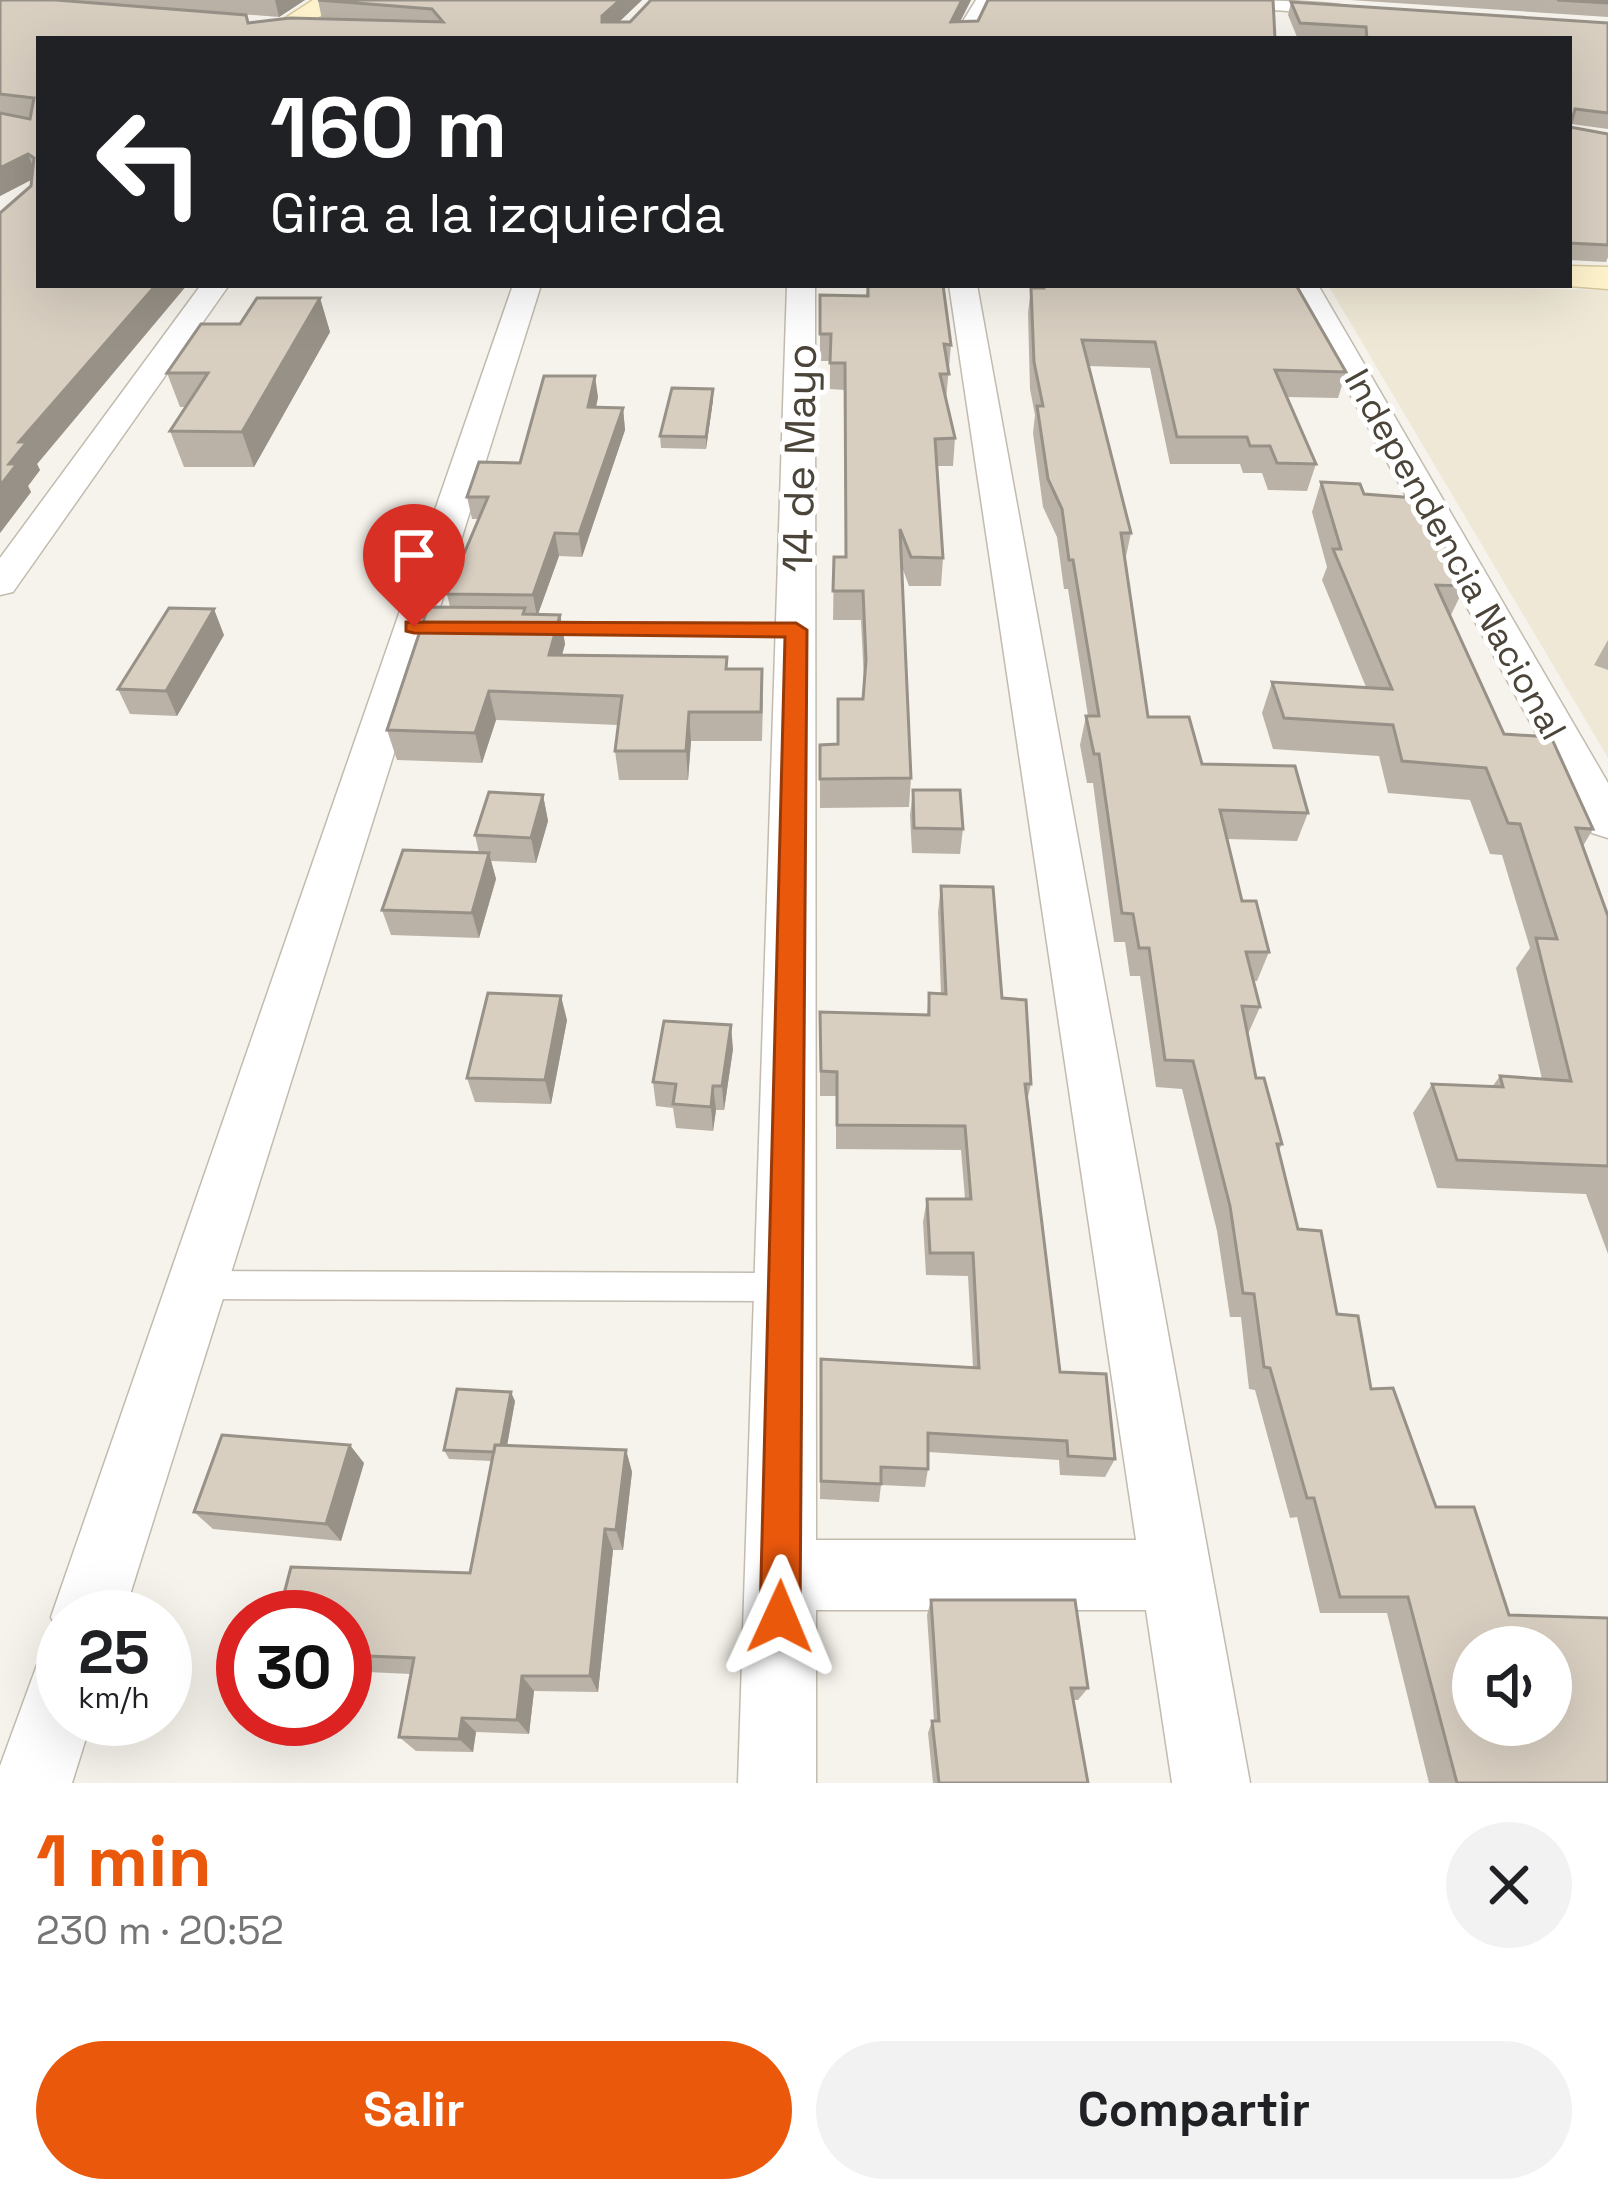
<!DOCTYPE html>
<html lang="es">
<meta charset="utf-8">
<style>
:root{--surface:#fff;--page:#f2f2f2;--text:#202124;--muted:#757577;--accent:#ea580c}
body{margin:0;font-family:"Space Grotesk",sans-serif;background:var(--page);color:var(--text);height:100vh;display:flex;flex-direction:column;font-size:45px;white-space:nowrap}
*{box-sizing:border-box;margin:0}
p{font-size:39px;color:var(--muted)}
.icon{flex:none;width:66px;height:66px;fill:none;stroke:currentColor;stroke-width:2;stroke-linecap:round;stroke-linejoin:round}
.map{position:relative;height:1783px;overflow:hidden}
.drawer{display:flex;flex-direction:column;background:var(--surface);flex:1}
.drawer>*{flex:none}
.banner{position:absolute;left:36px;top:36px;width:1536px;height:252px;border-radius:0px;box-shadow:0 12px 48px #0002;background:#202124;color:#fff;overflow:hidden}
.buttons{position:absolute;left:1452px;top:1626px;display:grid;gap:24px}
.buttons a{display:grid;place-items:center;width:120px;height:120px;border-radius:50%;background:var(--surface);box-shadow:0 12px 48px #0002;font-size:60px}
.speed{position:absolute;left:36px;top:1590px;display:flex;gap:24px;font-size:60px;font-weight:700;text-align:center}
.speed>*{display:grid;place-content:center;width:156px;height:156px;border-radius:50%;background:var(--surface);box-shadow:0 12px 48px #0002;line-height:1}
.speed small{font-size:30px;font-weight:400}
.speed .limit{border:18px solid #d22;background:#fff;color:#111}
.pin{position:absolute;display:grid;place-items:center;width:102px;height:102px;color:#fff;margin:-123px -51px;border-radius:50% 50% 50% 0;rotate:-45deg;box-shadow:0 0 12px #0007}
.pin .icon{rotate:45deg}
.me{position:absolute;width:132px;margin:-66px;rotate:1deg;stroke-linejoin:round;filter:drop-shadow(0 0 9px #0008)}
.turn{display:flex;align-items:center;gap:42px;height:252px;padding:0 36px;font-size:54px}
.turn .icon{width:156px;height:156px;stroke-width:2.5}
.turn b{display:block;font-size:84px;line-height:102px}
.round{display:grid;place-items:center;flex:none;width:126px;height:126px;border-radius:63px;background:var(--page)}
.head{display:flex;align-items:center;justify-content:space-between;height:204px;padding:0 36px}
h1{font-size:72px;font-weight:700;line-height:90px;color:var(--accent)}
.action{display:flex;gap:24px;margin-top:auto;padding:24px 36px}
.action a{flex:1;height:138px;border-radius:72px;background:var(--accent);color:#fff;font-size:48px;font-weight:700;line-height:138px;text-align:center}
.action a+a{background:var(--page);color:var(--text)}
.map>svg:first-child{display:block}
.education{fill:#efe8d6}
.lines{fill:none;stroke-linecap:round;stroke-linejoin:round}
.lane-casing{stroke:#c2bbae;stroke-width:3}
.street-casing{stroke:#c2bbae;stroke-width:3}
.secondary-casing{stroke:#d6c79b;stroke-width:3}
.lane{fill:#fff;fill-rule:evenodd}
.street{fill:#fff;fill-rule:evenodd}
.secondary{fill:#fff3cd;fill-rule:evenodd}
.wall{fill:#bab2a6}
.shaded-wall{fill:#979187}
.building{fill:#d8cfc1;stroke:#979187;stroke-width:3;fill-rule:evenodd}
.route{fill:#ea580c;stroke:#983908;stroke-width:3}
.labels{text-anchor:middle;stroke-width:10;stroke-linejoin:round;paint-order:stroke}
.far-street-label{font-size:36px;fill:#4b4439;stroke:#fff}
.street-label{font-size:42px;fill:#4b4439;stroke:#fff}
</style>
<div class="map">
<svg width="1608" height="1783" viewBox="0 0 1608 1783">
<rect width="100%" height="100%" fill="#f6f3ec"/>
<path class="education" d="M1328,285L1608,290V758Z"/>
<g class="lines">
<defs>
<path id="lane" d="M530,622L796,624L806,630L796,636L523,632V624Z
M199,1271L782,1273L793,1277L797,1287L793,1297L782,1301L199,1299L188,1295L184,1285L188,1275Z"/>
<path id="street" d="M976,0H994L972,39H952Z
M1212,0C1247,0 1337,0 1363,10L1354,16L1221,6Z
M201,285H229L13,592L0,595V558Z
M513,285H541L123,1617H63V1643L51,1617Z
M787,285H815L816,1540H1136L949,285H977L1250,1783H1172L1146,1610H816V1783H738Z
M1290,285H1318L1608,783V838L1592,833L1585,822Z
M63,1654V1719H92L72,1783H0V1766L37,1665Z"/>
<path id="secondary" d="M313,0H344L286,39H253Z
M1569,266L1608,267V289L1556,285H1569Z"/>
</defs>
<use href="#lane" class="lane-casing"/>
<use href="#street" class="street-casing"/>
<use href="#secondary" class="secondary-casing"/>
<use href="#lane" class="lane"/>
<use href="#street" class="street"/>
<use href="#secondary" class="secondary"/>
</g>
<path class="wall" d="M0,0L248,23L322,19L318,0H642L619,22L971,0L960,22L1275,39H39V285H187L37,464L40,470L28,486L31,492L0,533V213L31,186L32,179L0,196Z
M59,0H305L279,17Z
M1350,0H1608V17Z
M1291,2L1608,23V129L1571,124L1570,127L1608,134V257L1606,262L1569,260V39H1336L1297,37L1288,15Z
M867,285H943L951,345L946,400L955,438L953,466H937L943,558L941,586H909L902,567L911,778L909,807L820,808V745L837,744L863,699L864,681L861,620H833L834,557H846L845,390L830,389V361H820V295L866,296Z
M1038,285H1296L1346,372L1338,398L1286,397L1316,464L1307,491L1268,490L1262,473H1243L1240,464H1170L1150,368L1089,366L1131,533L1125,561L1148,717L1202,764L1308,813L1297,841L1227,839L1242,901L1269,952L1257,981H1253L1260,1007L1248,1034L1256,1078L1282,1144L1279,1150L1298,1229L1371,1389L1436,1507L1509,1615L1608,1783H1429L1387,1613H1320L1297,1517L1290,1518L1255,1390L1249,1389L1241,1317H1230L1217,1231L1182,1089L1156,1087L1140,976H1130L1125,942H1114L1093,783H1087L1080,745L1086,716H1088L1068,589H1064L1057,537L1043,507L1033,433L1035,415L1030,389L1028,313L1031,288H1038Z
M320,298L330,332L254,467H184L170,431L186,407H180L167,373L240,324Z
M713,389V400L706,449L661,448L660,436Z
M598,397L596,408H623L625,430L582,557L559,556L538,614L560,615L565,644L562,655L727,669L763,699L762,741H691L688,780H619L615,751L618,725L496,720L482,763L397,760L387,730L450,607L447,594L479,519H472L467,497L520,463Z
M1321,482L1364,494L1426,528L1465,586L1450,617L1504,734L1593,829L1583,846L1608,916V1254L1586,1194L1437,1188L1413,1113L1432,1084L1492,1087L1500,1076L1542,1079L1516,968L1530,948L1502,855L1490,854L1470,800L1388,793L1379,756L1273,749L1262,713L1272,682L1366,687L1322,580L1327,567L1312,512Z
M224,635L177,716L130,714L118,689Z
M1608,640V670L1594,665Z
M913,790L963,829L960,854L912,853L910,815Z
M543,795L548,821L536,863L491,861L496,879L479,938L391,935L382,910L479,853L475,835Z
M941,886L1002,998L1031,1084L1027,1101L1060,1372L1115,1459L1105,1477L1060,1475L1059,1460L928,1452V1469L925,1487L881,1485L879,1502L820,1499L821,1359L973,1367L968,1276L926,1275L923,1222L927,1199H965L961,1150L836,1149V1096H820V1012L927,1015L929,993L941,994L938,912Z
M567,1020L551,1104L475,1102L467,1078Z
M733,1049L724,1110H716L713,1131L676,1128L673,1108L656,1106L653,1082Z
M515,1401L507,1446L626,1450L632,1472L623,1550H613L598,1692L534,1691L529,1734L476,1732L473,1752L416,1751L399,1737L411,1674L345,1671V1617L470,1573L492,1461L449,1459L444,1450Z
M364,1463L341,1541L213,1529L194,1512Z
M931,1600L1088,1688L1078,1700H1073L1088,1783H933L928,1733L932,1721H934L927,1615Z"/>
<path class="shaded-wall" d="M275,0H305L279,17Z
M620,0H642L604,36L602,16Z
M962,0H971L951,39V22Z
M28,154L37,177L0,196V168Z
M156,285H187L37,464L40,470L28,486L31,492L0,533V486L19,442Z
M320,298L330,332L254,467L242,432Z
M595,376L598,397L591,429L588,407Z
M713,389V400L706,449V437Z
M623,408L625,430L582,557L579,534Z
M555,533L559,556L537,617L533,595Z
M214,609L224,635L177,716L166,691Z
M560,615L565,644L554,685L549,655Z
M489,691L496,720L482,763L475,733Z
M689,712L691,741L688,780L686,751Z
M543,795L548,821L536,863L531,838Z
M489,853L496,879L479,938L472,913Z
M561,996L567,1020L551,1104L545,1080Z
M731,1025L733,1049L724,1110L722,1086Z
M713,1086L716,1110L713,1131L711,1107Z
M511,1392L515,1401L504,1462L500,1452Z
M350,1445L364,1463L341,1541L326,1524Z
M626,1450L632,1472L623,1550L616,1530Z
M605,1529L613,1550L598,1692L590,1676Z
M522,1676L534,1691L529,1734L517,1720Z
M462,1718L476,1732L473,1752L459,1739Z"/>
<path class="building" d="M0,0H56L246,15L248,23L290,18L443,22L432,9L318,0H620L602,16V22H630L651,0H962L951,22L978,21L988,0H1273L1275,39H39V285H156L19,442H27L9,464H17L0,486V213L31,186L34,158L28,154L0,168V113L30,119L34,98L0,94Z
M1557,0H1608V3Z
M1291,2L1608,23V113L1575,109L1570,127L1608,134V245L1569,243V39H1367L1366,27L1300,23Z
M868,285H943L951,345L944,344L949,374H940L955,438L935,439L943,558L911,557L900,529L911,778L820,779V745L838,744V699H863L866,660L863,591H833L834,557H846L845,363H830L831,334H820V295L868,296Z
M1044,285H1296L1346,372L1275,370L1316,464L1277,463L1270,446H1250L1247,437H1177L1155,342L1082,340L1131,533H1121L1148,717H1189L1202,764L1295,766L1308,813L1220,810L1242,901H1256L1269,952H1246L1260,1007L1242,1006L1256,1078H1264L1282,1144H1277L1298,1229L1321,1231L1337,1314L1358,1316L1371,1389L1393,1388L1436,1507H1474L1509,1615L1608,1618V1783H1457L1408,1597H1340L1314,1498H1307L1270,1368L1264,1367L1254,1294L1243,1293L1230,1206L1193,1061L1165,1060L1149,948H1139L1133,914L1122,913L1099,754H1094L1086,716H1099L1073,560H1069L1062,509L1048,479L1037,406H1043L1034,362L1031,288H1044ZM1473,1647H1551V1725H1473Z
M257,298H320L242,432L170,431L208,373H167L201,324H240Z
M544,376H595L588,407L623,408L579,534L555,533L533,595L447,594L488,497H467L479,462L520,463Z
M672,388L713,389L706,437L660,436Z
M1321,482L1360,484L1364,494L1415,498L1426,528L1435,529L1465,586L1436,585L1504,734L1551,737L1593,829L1576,828L1608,916V1166L1457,1160L1432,1084L1503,1087L1500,1076L1571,1081L1536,938L1557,939L1520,824L1508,823L1486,768L1402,761L1393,725L1284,718L1272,682L1392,689L1333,549H1341Z
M428,607L525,608L523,614L560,615L549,655L727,657L726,669H762L761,712H689L686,751H615L622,696L489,691L475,733L387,730Z
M169,608L214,609L166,691L118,689Z
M913,790H960L963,829L914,828Z
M489,792L543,795L531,838L475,835Z
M403,850L489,853L472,913L382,910Z
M941,886L993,887L1002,998L1026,1000L1031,1084H1025L1060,1372L1106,1374L1115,1459L1068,1456L1067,1441L928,1433V1469L881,1467V1484L821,1481V1359L979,1368L973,1253H930L927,1199H971L965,1126L837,1125V1072L821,1071L820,1012L929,1015V993L946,994Z
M488,993L561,996L545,1080L467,1078Z
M664,1021L731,1025L722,1086H713L711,1107L673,1104L676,1084L653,1082Z
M457,1389L511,1392L501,1445H495L494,1452L444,1450Z
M222,1435L350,1445L326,1524L194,1512Z
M495,1445L626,1450L616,1530L605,1529L590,1676H522L517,1720L462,1718L459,1739L399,1737L414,1658L345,1655V1617H278L291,1567L470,1573Z
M931,1600H1075L1088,1688H1071L1088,1783H939L932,1721H939Z"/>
<path class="route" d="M406,622L796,623L807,630L800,1617L794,1631L780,1637L766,1631L760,1617L785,637L414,633L406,631Z"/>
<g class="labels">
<g class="far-street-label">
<text transform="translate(1456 554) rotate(61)" y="13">Independencia Nacional</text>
</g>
<g class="street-label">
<text transform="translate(799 458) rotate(-89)" y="15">14 de Mayo</text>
</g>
</g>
</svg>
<div class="buttons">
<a><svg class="icon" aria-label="sound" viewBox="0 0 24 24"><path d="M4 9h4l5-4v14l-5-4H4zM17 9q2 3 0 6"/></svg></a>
</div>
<div class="speed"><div>25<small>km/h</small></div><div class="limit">30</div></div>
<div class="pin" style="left:414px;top:627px;background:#d93025"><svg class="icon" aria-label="arrive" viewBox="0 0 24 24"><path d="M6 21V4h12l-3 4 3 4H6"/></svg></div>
<svg class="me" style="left:780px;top:1617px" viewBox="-20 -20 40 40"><path d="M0-17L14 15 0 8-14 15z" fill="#ea580c" stroke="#fff" stroke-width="4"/></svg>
<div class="banner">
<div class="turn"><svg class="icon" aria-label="left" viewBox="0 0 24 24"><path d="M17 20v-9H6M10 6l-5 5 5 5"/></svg><div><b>160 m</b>Gira a la izquierda</div></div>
</div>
</div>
<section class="drawer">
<div class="head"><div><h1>1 min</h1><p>230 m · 20:52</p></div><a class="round"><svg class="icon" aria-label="close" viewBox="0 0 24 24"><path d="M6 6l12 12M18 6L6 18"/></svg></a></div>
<div class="action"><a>Salir</a><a>Compartir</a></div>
</section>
